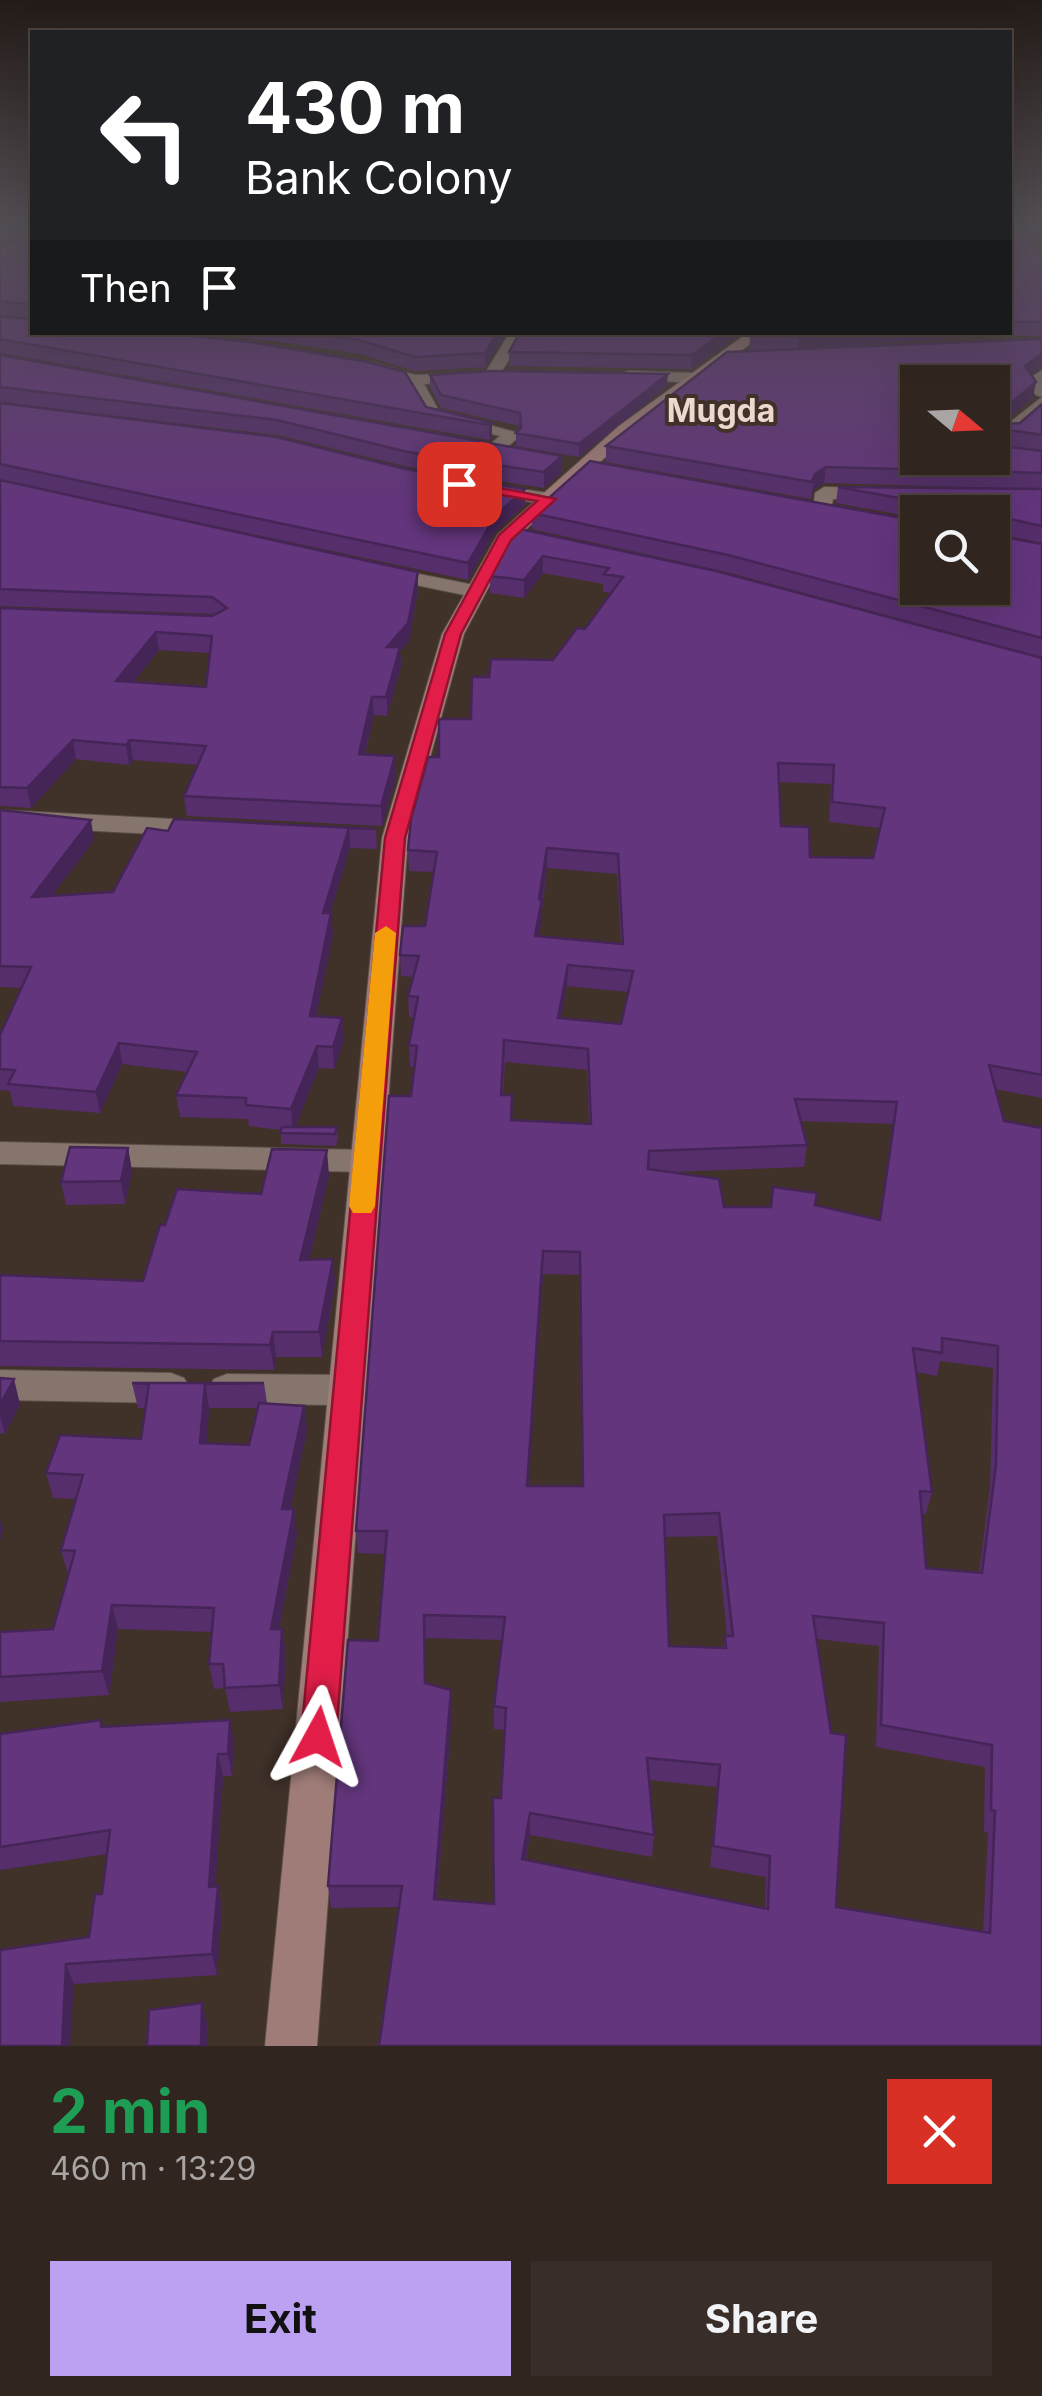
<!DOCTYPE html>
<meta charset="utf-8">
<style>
:root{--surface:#30251f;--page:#382d28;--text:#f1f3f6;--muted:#a8a5a4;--line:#4b423d;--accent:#bca0f2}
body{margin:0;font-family:Inter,sans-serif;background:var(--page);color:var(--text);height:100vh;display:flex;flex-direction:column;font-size:38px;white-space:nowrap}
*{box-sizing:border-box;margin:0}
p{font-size:32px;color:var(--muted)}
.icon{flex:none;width:55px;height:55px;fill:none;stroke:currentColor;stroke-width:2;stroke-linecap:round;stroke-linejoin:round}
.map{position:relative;height:2046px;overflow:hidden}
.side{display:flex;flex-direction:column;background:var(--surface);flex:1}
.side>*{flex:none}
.banner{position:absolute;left:30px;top:30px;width:982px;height:305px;border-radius:0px;box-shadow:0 10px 40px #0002,0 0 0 2px var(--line);background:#202124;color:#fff;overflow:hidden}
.needle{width:65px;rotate:109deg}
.controls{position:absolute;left:900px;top:365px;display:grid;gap:20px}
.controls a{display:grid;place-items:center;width:110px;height:110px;border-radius:0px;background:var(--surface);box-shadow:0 10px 40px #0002,0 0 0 2px var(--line);font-size:50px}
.pin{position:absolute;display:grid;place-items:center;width:85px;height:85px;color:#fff;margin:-42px;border-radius:20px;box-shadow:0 5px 15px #0006}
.me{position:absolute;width:110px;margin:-55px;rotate:5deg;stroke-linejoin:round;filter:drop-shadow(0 0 8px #0008)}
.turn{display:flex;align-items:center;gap:35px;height:210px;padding:0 50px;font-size:45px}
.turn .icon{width:130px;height:130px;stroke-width:2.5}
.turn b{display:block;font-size:70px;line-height:85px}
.then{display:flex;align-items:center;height:95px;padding:0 50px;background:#0003;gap:20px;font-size:38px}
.round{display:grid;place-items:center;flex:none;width:105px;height:105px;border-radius:0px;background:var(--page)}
.headline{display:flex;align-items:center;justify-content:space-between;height:170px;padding:0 50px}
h1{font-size:60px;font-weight:700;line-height:75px;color:#1e9e55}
.cta{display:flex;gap:20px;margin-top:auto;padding:20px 50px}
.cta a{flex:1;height:115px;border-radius:0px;background:var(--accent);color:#111;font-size:40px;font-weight:700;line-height:115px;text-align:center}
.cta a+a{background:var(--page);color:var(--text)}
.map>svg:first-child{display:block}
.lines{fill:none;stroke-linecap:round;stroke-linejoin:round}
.street-casing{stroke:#5b4f48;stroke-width:2}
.secondary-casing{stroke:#5b4f48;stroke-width:2}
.street{fill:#86756c;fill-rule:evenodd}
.secondary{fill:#9f7c78;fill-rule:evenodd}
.wall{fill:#552e6b;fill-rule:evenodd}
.shaded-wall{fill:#452557}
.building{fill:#63357c;stroke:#452557;stroke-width:2.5;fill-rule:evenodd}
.route{fill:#e11d48;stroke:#92132f;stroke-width:2.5}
.slow{fill:#f59e0b}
.labels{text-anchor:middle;stroke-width:8;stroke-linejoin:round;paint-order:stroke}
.far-district-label{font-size:32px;font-weight:bold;fill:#ecd8ce;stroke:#403129}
</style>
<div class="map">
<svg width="1042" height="2046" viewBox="0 0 1042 2046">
<rect width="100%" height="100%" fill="#403129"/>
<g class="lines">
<defs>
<path id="street" d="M510,332H525L498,378H486L484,375Z
M371,362L415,375L474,373V379L468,381L424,384L439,411L522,434L496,457H484V449L500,436L427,418L408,383L365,370V364Z
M1042,370V397L1036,395L1026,381Z
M629,371L696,373L704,378L696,383L623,379V373Z
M1042,397V411L1015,436L992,438V428L1004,427Z
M486,484L549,493L558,499L549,505L480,493L477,489Z
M824,487L879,488L888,494L879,500L833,499L831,510L822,516L813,510L815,493Z
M379,566L474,585L484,591L474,597L372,576V568Z
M0,810L212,821L225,829L212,837L0,826Z
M0,1142L365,1150L377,1153L382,1161L377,1169L365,1172L0,1164Z
M0,1370L171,1373L184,1378L190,1388L184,1398L171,1403L0,1400Z
M227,1374L349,1375L362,1379L368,1390L362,1401L349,1405L227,1404L214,1399L208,1389L214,1379Z"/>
<path id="secondary" d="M749,332H766L631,434L513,541L464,634L408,838L317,2046H265L382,838L442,634L498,534L619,426Z"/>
</defs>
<use href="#street" class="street-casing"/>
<use href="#secondary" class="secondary-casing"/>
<use href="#street" class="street"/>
<use href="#secondary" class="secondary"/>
</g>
<path class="wall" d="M0,223H32V332L426,407L492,423V438L489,440L0,353V316L31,318L0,315V247L32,232L0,244Z
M1010,223L1034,242L1032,247L1042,251V336L991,335L821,348L1042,339V367L1030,375L1033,397L1003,423L992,425L1020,423L1042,404V451L994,443V445L1042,451V543L994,533V535L1042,544V657L727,572L532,529V513L918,521L992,512H918V518L836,503L838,487L1039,489L824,483L813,490L811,499L606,462V446L784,350H749L750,336L754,332H1010Z
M186,332H507L485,367L415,371L360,354L274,341Z
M520,332H743L691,369L509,366V352Z
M0,355L562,472L544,488L409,467L278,435L0,402Z
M430,375L667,386L579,457L516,446V433L520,429V426L441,408L430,387Z
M0,403L525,489V505L495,532L468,580L0,480Z
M0,480L418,589L409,641L400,651L401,666L387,716L374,715L365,754L395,756L396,776L382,826L187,816L184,796L198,765L133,760L129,765L76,759L31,808L0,806V608L212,616L214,614L0,606ZM159,650L210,653L206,687L133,682Z
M515,528L1042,658V1098L995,1089L1042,2046L399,1907L331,1908L328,1886L378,1641L385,1554L358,1553L356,1531L414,1067H410L409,1045L414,1018L409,1017L408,996L413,977L401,976L400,955L425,926L434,872L409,871L408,850L439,757L471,719L489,677L553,660L585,629L612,593L603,592V584L543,573L524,598L490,593V576ZM779,782L831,784L829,822L880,828L873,858L810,857L781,826ZM547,868L617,874L621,943L539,936ZM567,986L628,992L621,1024L561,1018ZM505,1062L587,1070L589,1123L512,1120L503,1095ZM800,1121L893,1124L879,1220L815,1205L724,1207L670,1172L804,1167L807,1145ZM543,1274L579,1275L582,1486H528ZM940,1361L993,1368L990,1488L979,1573L926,1568L922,1514H926L932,1492L916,1372L937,1376ZM717,1536L727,1636H725L723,1648L669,1646L665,1537ZM425,1638L502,1640L494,1706V1729L505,1730L494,1904L437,1899L452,1712L426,1683ZM817,1639L879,1646L876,1747L985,1767L984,1832L988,1833L983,1932L836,1907ZM649,1780L717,1787L710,1867L766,1877L765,1909L526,1859L530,1835L652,1857L654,1835Z
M0,810L94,840L52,895L113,892L168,831L174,819L376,829L377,849L350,848L330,913L333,934L316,1016L342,1018L344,1040L334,1069L319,1068L295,1127H337L338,1138L336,1146L281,1144V1130L249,1126L248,1119L180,1117L176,1095L187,1072L122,1064L100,1113L13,1106L10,1091L0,1090V1035L22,988L0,987Z
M128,1148L132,1171L125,1204L66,1205L61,1182Z
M329,1175L309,1260L333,1259L335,1284L322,1357H276L274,1370L0,1366V1275L143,1281L165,1225L261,1194Z
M0,1378L20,1404L5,1434L0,1433Z
M132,1383H264L267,1403L304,1406L307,1430L290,1509L297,1534L279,1629H282L286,1653L283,1709L230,1712L225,1688L214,1689L209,1664L212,1632L118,1629L109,1695L0,1702V1632L53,1629L68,1575L61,1550L76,1499L53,1498L46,1473L141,1439L146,1408H138ZM209,1408H258L249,1445L206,1443Z
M101,1720L103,1727L234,1743L232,1776H223L215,1887L218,1886L222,1908L217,1975L74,1984L0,2046L89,1937L102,1894L107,1854L0,1870V1734Z"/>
<path class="shaded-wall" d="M21,223H32V232L0,244V231Z
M1042,228V240L1034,242L1027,258L1030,246L1036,229Z
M498,332H507L485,367V353Z
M724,332H743L691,369L692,355Z
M849,332H991V335L798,350L799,336Z
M1042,354V367L1022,380L1025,366Z
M668,374L667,386L579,457V444Z
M1036,382L1033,397L1003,423L992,425V410Z
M492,423V438L489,440V425Z
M562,456V472L544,488V472Z
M826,467L824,483L813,490L811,499L815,474Z
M525,489V505L495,532L468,580V563L495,516Z
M543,556V573L524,598V580Z
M418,572V589L409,641L400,651L401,666L387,716V647Z
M156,632L159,650L119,700L116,681Z
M372,697L374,715L360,773L359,754Z
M73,740L76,759L31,808L27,788Z
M130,740L133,760L129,765L126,745Z
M395,756L396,776L382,826L381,806Z
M91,820L94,840L36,917L32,897Z
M349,828L350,848L324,934L323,913Z
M547,848V868L542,899V919L535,957V936L539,899Z
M331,913L333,934L312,1037L310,1016Z
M568,965L567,986L557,1039L558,1018Z
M342,1018L344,1040L334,1069L333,1047Z
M119,1043L122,1064L100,1113L96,1092Z
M317,1046L319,1068L293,1131L291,1109Z
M128,1148L132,1171L125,1204L121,1181Z
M327,1150L329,1175L303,1285L300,1260Z
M543,1251V1274L527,1509V1486Z
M333,1259L335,1284L322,1357L319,1332Z
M273,1332L276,1357L274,1370L270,1345Z
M14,1379L20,1404L5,1434L0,1416V1405Z
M205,1384L209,1408L205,1467L200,1443Z
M304,1406L307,1430L285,1533L282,1509Z
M294,1509L297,1534L274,1654L271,1629Z
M0,1519L3,1530L0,1540Z
M112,1605L118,1629L109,1695L102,1671Z
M282,1629L286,1653L283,1709L279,1685Z
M451,1690L452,1712L435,1920L434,1899Z
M230,1720L234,1743L232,1776L228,1754Z
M218,1754L223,1776L214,1908L209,1887Z
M530,1813V1835L522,1880V1859Z
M218,1886L222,1908L217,1975L212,1954Z
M66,1964L74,1984L70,2046H62Z
M202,2003L207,2023V2046H201Z"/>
<path class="building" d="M0,223H21L0,231Z
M1010,223H1042V228L1036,229L1030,246L1042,251V322H1010Z
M32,224V305L0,301V247L32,233Z
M0,316L29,319L32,316V332H157L250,342L368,362L405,372L426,407L492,423L489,425L0,339Z
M307,332H498L485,353L415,357L359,340Z
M520,332H724L692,355L509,352Z
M754,332H849L799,336H750Z
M1042,339V354L1025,366L1036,382L1005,408L992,410V382H918V458H992V439L994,445L1042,451V473L826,467L815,474L812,482L606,446L727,352Z
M0,355L562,456L544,472L408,452L277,420L0,387Z
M492,371L668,374L579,444L516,433L521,428L520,413L441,395L430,375Z
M0,403L276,437L406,469L525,489L495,516L468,563L0,464Z
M1042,404V435L995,428L992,430V425L1020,423Z
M590,461L918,521V588H992V526L994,535L1042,544V638L728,555L532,513Z
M0,480L418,572L408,623L387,647H400L386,697H372L359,754L395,756L381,806L184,796L206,746L130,740L126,745L73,740L27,788L0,787V608L212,616L227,608L212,597L0,589ZM156,632L212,636L206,687L116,681Z
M838,487L1042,489V526L996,516L992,518V512H923L921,502Z
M515,528L716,571L1042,658V1075L989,1065L1004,1121L1042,1128V2046H379L402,1886H328L348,1640L378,1641L387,1531H356L389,1096H411L417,1046L409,1045L418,997L408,996L419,956L400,955L403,926H425L437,852L408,850L411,819L428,757H439V719H471L472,677H489L491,659L553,660L577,628L585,629L623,577L604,574L609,568L543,556L524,580L490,576ZM778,763L834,765L832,802L885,808L873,858L810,857L809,827L781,826ZM547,848L618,854L623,944L535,936L542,899H539ZM568,965L633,971L621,1024L558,1018ZM504,1040L588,1049L591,1124L511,1120L512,1095H501ZM795,1099L897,1102L880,1220L815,1205L817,1193L773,1187L771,1207H724L719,1179L648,1169L649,1151L807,1145ZM543,1251L580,1252L583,1486H527ZM942,1338L998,1346L996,1465L982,1573L926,1568L920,1491L932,1492L913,1348L942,1353ZM719,1513L733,1636H725L726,1648L669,1646L664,1515ZM424,1615L505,1617L494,1706L506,1708L501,1798H493L494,1904L434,1899L451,1690L425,1683ZM813,1616L884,1623L881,1725L992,1745L991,1810L995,1811L990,1933L836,1907L846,1735L831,1733ZM647,1758L720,1765L713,1846L770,1856L768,1909L522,1859L530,1813L654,1835Z
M0,810L91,820L32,897L113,892L147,828L168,831L174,819L376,829L349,828L323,913H331L310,1016L342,1018L333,1047L317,1046L291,1109L246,1105V1098L176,1095L197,1052L119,1043L96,1092L8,1084L15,1070L0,1069V1035L31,967L0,966Z
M282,1127H337L335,1134L280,1133Z
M70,1147L128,1148L121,1181L61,1182Z
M272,1149L327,1150L300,1260L333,1259L319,1332H273L270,1345L0,1341V1275L143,1281L160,1225H165L177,1189L261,1194Z
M0,1378L14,1379L0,1405Z
M132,1383H264L205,1384L200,1443L249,1445L259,1403L304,1406L282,1509H294L271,1629H282L279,1685L225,1688L223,1664H209L214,1608L112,1605L102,1671L0,1677V1632L53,1629L75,1551L61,1550L83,1475L46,1473L60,1435L141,1439L149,1384Z
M101,1720V1727L230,1720L228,1754H218L209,1887L218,1886L212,1954L66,1964L62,2046H0V1950L89,1937L95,1894H102L110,1830L0,1847V1734Z
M202,2003L201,2046H147L149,2010Z"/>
<linearGradient id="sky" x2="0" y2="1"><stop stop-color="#231b17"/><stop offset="0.44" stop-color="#534e54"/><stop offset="1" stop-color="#534e54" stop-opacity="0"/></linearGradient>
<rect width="1042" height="509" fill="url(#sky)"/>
<path class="route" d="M459,480L556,499L511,540L461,634L405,838L336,1737L330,1749L318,1753L306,1749L301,1737L385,838L445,634L499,535L537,501L454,487V481Z"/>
<path class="slow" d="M386,926L396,933L375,1206L371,1213H353L349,1206L375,933Z"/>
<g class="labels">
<g class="far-district-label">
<text x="721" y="422">Mugda</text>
</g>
</g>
</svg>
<div class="controls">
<a><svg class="needle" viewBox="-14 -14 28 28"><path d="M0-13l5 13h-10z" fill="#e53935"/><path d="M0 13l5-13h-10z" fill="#a8a5a4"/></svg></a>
<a><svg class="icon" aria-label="search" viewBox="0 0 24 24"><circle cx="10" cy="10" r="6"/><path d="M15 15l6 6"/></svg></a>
</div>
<div class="pin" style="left:459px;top:484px;background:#d93025"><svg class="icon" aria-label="arrive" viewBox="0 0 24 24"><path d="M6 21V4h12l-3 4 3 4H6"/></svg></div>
<svg class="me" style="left:318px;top:1737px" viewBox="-20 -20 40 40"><path d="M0-17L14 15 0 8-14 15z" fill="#e11d48" stroke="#fff" stroke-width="4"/></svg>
<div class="banner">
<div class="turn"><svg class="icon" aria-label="left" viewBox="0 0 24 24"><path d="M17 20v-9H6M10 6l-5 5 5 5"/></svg><div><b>430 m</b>Bank Colony</div></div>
<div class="then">Then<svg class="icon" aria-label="arrive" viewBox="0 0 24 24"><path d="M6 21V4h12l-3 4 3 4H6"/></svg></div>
</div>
</div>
<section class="side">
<div class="headline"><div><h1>2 min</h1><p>460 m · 13:29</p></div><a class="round" style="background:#d93025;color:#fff"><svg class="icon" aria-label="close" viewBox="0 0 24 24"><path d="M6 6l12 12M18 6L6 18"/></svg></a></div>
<div class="cta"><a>Exit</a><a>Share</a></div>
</section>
